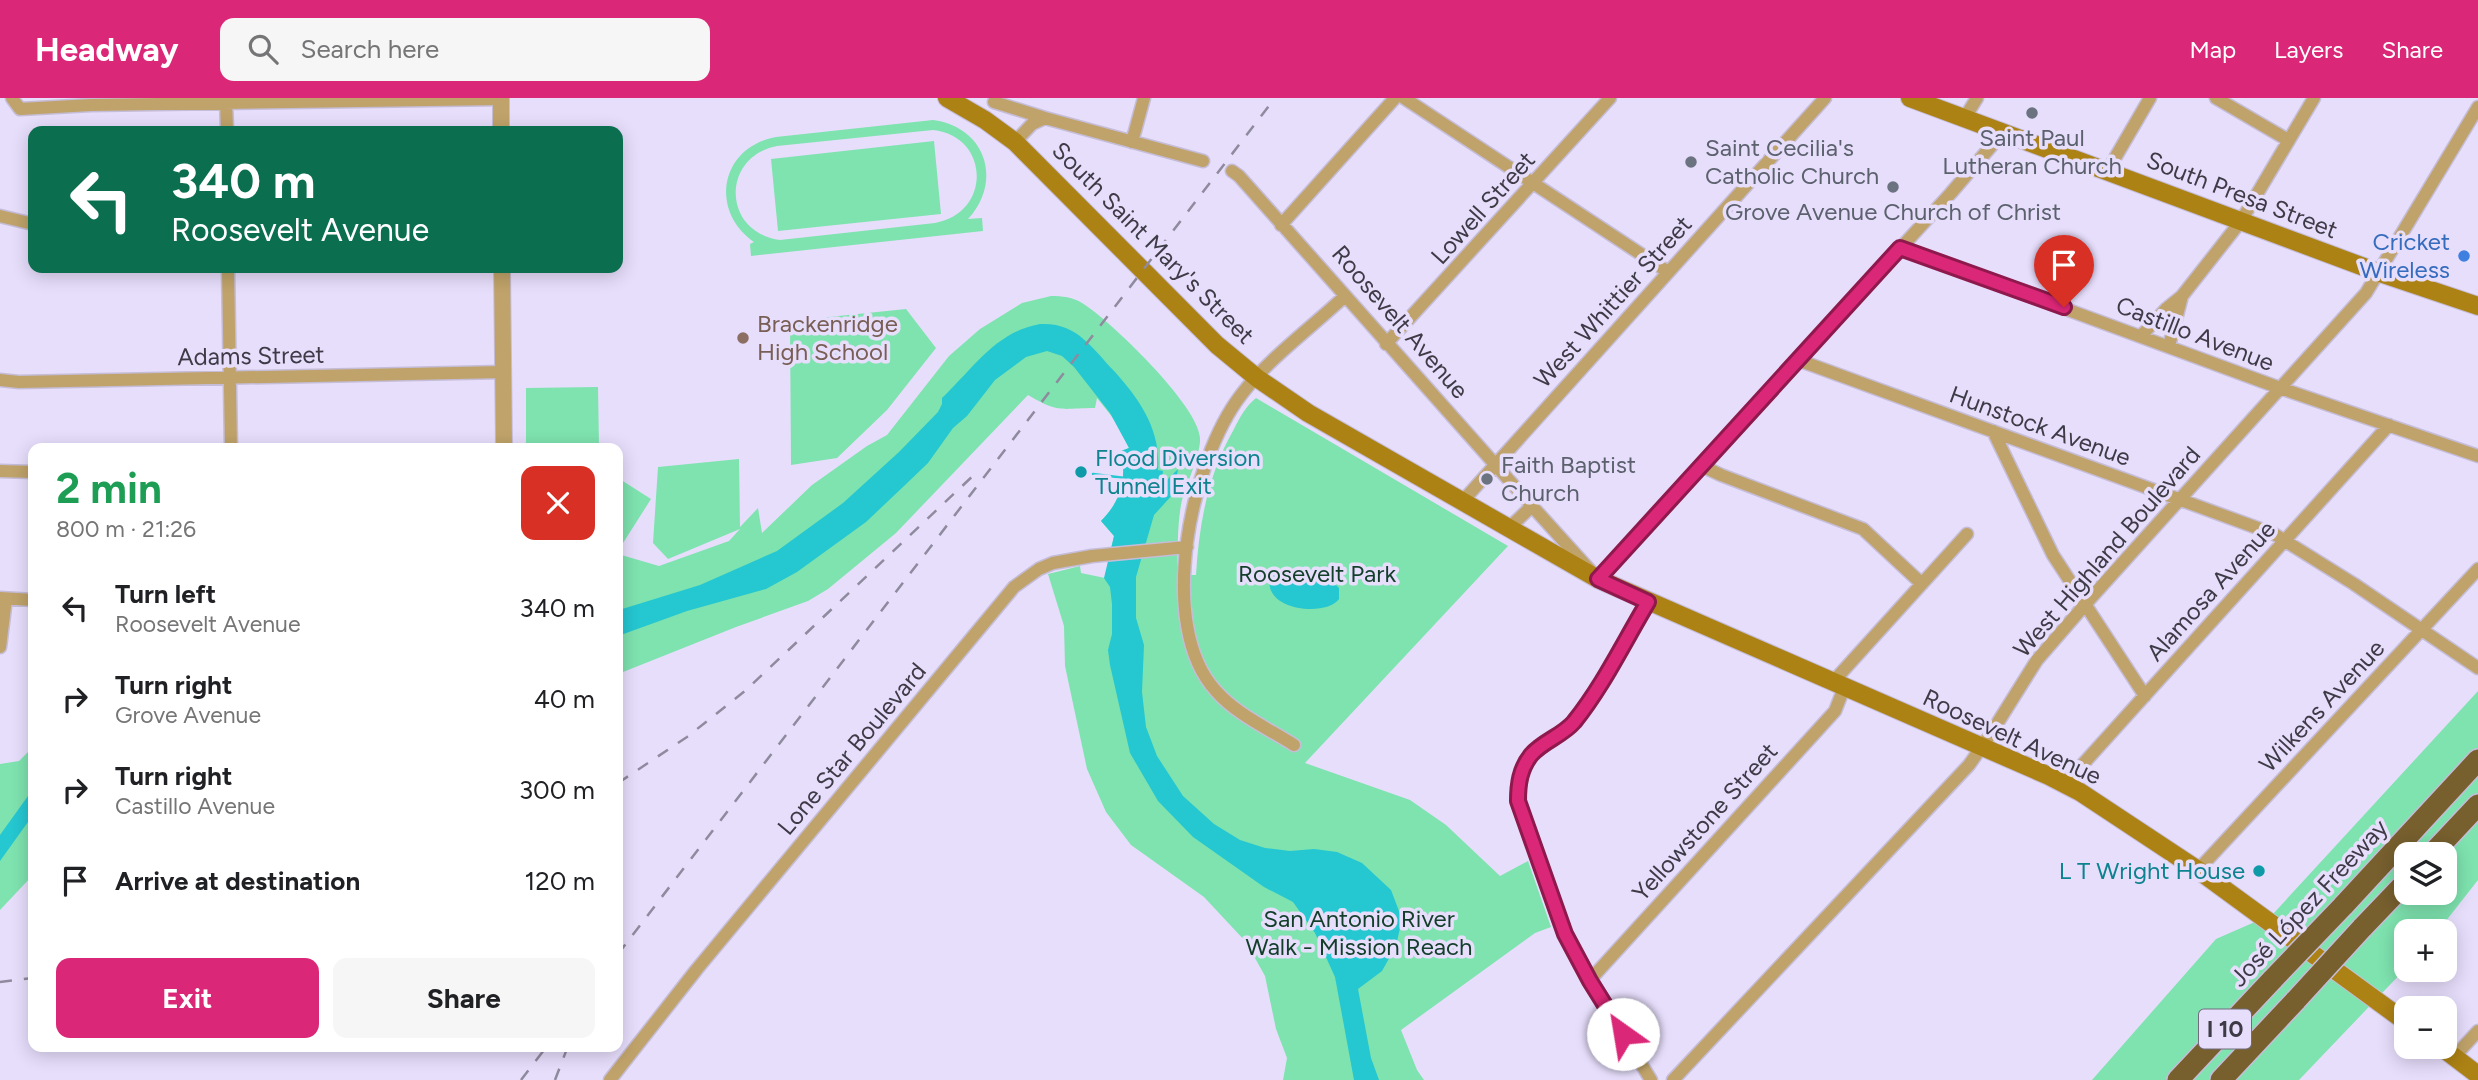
<!DOCTYPE html>
<meta charset="utf-8">
<style>
:root{--surface:#fff;--page:#f6f6f6;--text:#202124;--muted:#757577;--accent:#db2777}
body{margin:0;font-family:Figtree,sans-serif;background:var(--page);color:var(--text);height:100vh;display:flex;flex-direction:column;font-size:26px;white-space:nowrap}
*{box-sizing:border-box;margin:0}
p{font-size:23px;color:var(--muted)}
.icon{flex:none;width:38px;height:38px;fill:none;stroke:currentColor;stroke-width:2;stroke-linecap:round;stroke-linejoin:round}
.map{position:relative;flex:1;overflow:hidden}
.sheet{position:absolute;left:28px;top:345px;width:595px;height:609px;display:flex;flex-direction:column;background:var(--surface);border-radius:14px;box-shadow:0 4px 18px #0003}
.sheet>*{flex:none}
.top-card{position:absolute;left:28px;top:28px;width:595px;height:147px;border-radius:14px;box-shadow:0 4px 18px #0003;background:#0b6e4f;color:#fff;overflow:hidden}
.tools{position:absolute;left:2394px;top:744px;display:grid;gap:14px}
.tools a{display:grid;place-items:center;width:63px;height:63px;border-radius:14px;background:var(--surface);box-shadow:0 4px 18px #0003;font-size:35px}
.pin{position:absolute;display:grid;place-items:center;width:60px;height:60px;color:#fff;margin:-72px -30px;border-radius:50% 50% 50% 0;rotate:-45deg;box-shadow:0 0 7px #0007}
.pin .icon{rotate:45deg}
.me{position:absolute;width:77px;margin:-38px;rotate:328deg;stroke-linejoin:round;filter:drop-shadow(0 0 5px #0008)}
.turn{display:flex;align-items:center;gap:24px;height:147px;padding:0 28px;font-size:32px}
.turn .icon{width:91px;height:91px;stroke-width:2.5}
.turn b{display:block;font-size:49px;line-height:60px}
.round{display:grid;place-items:center;flex:none;width:74px;height:74px;border-radius:14px;background:var(--page)}
.overview{display:flex;align-items:center;justify-content:space-between;height:119px;padding:0 28px}
h1{font-size:42px;font-weight:700;line-height:52px;color:#1e9e55}
.cta{display:flex;gap:14px;margin-top:auto;padding:14px 28px}
.cta a{flex:1;height:80px;border-radius:14px;background:var(--accent);color:#fff;font-size:28px;font-weight:700;line-height:80px;text-align:center}
.cta a+a{background:var(--page);color:var(--text)}
ul{padding:0;list-style:none}
li{display:flex;align-items:center;gap:21px;height:91px;padding:0 28px}
li div{flex:1}
li b{display:block;font-size:26px}
li em{font-style:normal}
header{display:flex;align-items:center;gap:42px;box-sizing:border-box;height:98px;padding:0 35px;background:var(--accent);color:#fff}
header strong{font-size:33px}
nav{display:flex;gap:38px;margin-inline-start:auto;font-size:24px}
.search{width:490px;height:63px;background:var(--page);display:flex;align-items:center;gap:18px;box-sizing:border-box;padding:0 24px;border-radius:14px;color:var(--muted);font-size:26px}
.map>svg:first-child{display:block}
.green{fill:#7ee3af;fill-rule:evenodd}
.water{fill:#25c7d1}
.lines{fill:none;stroke-linecap:round;stroke-linejoin:round}
.stream{stroke:#25c7d1;stroke-width:2.5}
.minor-casing{stroke:#c5bdd8;stroke-width:15}
.tertiary-casing{stroke:#c5bdd8;stroke-width:18}
.secondary-casing{stroke:#c5bdd8;stroke-width:20}
.motorway-casing{stroke:#c5bdd8;stroke-width:24}
.minor{stroke:#c0a36a;stroke-width:12}
.tertiary{stroke:#c0a36a;stroke-width:16}
.secondary{stroke:#ad8215;stroke-width:18}
.motorway{stroke:#775f2e;stroke-width:21}
.rail{stroke:#8f8a9e;stroke-width:2.5;stroke-dasharray:12 12;stroke-linecap:butt}
.motorway-bridge-casing{stroke:#c5bdd8;stroke-width:24;stroke-linecap:butt}
.motorway-bridge{stroke:#775f2e;stroke-width:21}
.route-casing{stroke:#8e194d;stroke-width:18}
.route{stroke:#db2777;stroke-width:12}
.worship-dot{fill:#6b7280;stroke:#e7defc;stroke-width:2.5}
.shop-dot{fill:#3f7fe0;stroke:#e7defc;stroke-width:2.5}
.education-dot{fill:#8d6e63;stroke:#e7defc;stroke-width:2.5}
.culture-dot{fill:#0f9aa8;stroke:#e7defc;stroke-width:2.5}
.labels{text-anchor:middle;stroke-width:7;stroke-linejoin:round;paint-order:stroke}
.shield{fill:#e7defc;stroke:#716c7d;stroke-width:2}
.shield-label{font-size:23px;font-weight:bold;fill:#3e3b47}
.worship-label{font-size:24px;fill:#5b616d;stroke:#e7defc}
.street-label{font-size:24px;fill:#3e3b47;stroke:#e7defc}
.shop-label{font-size:24px;fill:#366cbe;stroke:#e7defc;text-anchor:end}
.education-label{font-size:24px;fill:#785e54;stroke:#e7defc;text-anchor:start}
.culture-label{font-size:24px;fill:#0d838f;stroke:#e7defc;text-anchor:start}
.park-label{font-size:24px;fill:#123e2a;stroke:#e7defc}
</style>
<header>
<strong>Headway</strong>
<div class="search"><svg class="icon" aria-label="search" viewBox="0 0 24 24"><circle cx="10" cy="10" r="6"/><path d="M15 15l6 6"/></svg>Search here</div>
<nav><a>Map</a><a>Layers</a><a>Share</a></nav>
</header>
<div class="map">
<svg width="2478" height="982" viewBox="0 0 2478 982">
<rect width="100%" height="100%" fill="#e7defc"/>
<path class="green" d="M933,22C986,29 1003,83 968,121L982,120L983,133L751,158L750,146L754,144C709,113 720,49 776,39ZM933,32C990,38 992,115 935,125L780,142C722,134 721,59 777,48Z
M934,43L941,116L778,133L771,61Z
M1051,198C1062,198 1073,199 1082,205C1110,222 1199,308 1200,340C1201,357 1185,388 1181,407C1177,430 1178,454 1177,477H1196C1199,426 1208,376 1234,331C1240,319 1246,308 1256,300L1508,448L1305,665L1410,702L1446,727L1500,778L1528,763L1551,829L1535,835L1401,932L1417,972L1424,982H1283L1287,960L1276,931L1265,878L1246,844L1204,799L1131,747L1106,714L1087,671L1065,568L1064,528L1048,476L1080,468L1081,475L1105,480L1114,438L1101,423C1121,403 1127,381 1121,353L1129,350L1117,325L1097,300L1095,310C1061,310 1060,316 1028,297L896,435L828,491L808,503L736,529L618,576V456L659,468L729,443L740,431L668,461L653,445L658,369L739,361L740,429L758,410L762,435L812,387L867,348L887,337L949,258L980,231L1022,205Z
M906,211L936,250L887,312L837,360L791,367L790,223Z
M598,289L599,350H526V290Z
M618,380L651,401L618,453Z
M2478,593V782L2438,833H2406V870L2299,982H2092L2216,841L2273,816ZM2406,756H2445V794H2406Z
M33,649V777L0,812V666L19,663Z"/>
<path class="water" d="M1040,226C1077,224 1092,250 1115,274C1140,302 1161,332 1158,372L1163,373L1161,388L1178,371L1174,395L1154,417L1136,479V520L1144,547L1142,594L1146,629L1157,658L1183,698L1214,726L1240,742L1265,750L1290,753L1314,751L1337,754L1362,765L1391,792L1402,821L1396,848L1382,873L1358,891L1371,960L1379,982H1354L1335,879L1315,835L1293,804L1264,789L1193,739L1158,703L1130,655L1110,567L1108,552L1112,536V506L1110,489L1104,480L1114,438L1101,423C1121,403 1127,381 1121,353L1129,350L1110,315L1074,269L1062,258L1047,253L1026,259L995,282L967,318L953,330L928,365L904,388L866,424L797,474L766,491L687,513L618,538L619,512L700,487L777,453L843,405L899,354L938,314L942,306V300C973,271 995,234 1040,226Z
M1278,472L1332,483L1339,490V501C1327,519 1263,513 1270,480Z
M33,691V717L0,763V737Z"/>
<g class="lines">
<path class="stream" d="M1093,376L1125,380"/>
<defs>
<path id="minor" d="M12,0L20,11L91,7L501,1
M226,0L227,33
M1404,0L1668,174
M2216,0L2288,42
M994,4L1045,20
M1964,21L1977,0
M1015,44L1032,26L1045,20L1203,63
M1132,44L1144,0
M2108,72L2150,0
M1232,73L1239,78L1532,408L1508,431
M0,118L33,126
M1281,127L1395,0
M1900,150L2280,290L2478,358
M228,170L231,350
M2141,238L2166,211L2182,198
M1386,246L1610,0
M2169,248L2182,198L2241,123L2314,0
M1798,262L2274,436L2354,486L2478,570
M0,282L19,284L503,274
M1993,333L2053,457L2145,598
M1702,368L1721,377L1863,431L1922,486
M0,373L33,374
M1461,405L1825,0
M1532,408L1598,481L1951,95L1993,46L2000,33
M0,500L33,502
M1648,504C1625,544 1603,588 1574,624C1559,641 1538,645 1525,666C1518,679 1518,689 1518,703L1565,836L1590,882L1651,982
M0,549L6,501
M1832,585L1967,436
M1294,647C1269,631 1236,616 1216,593C1155,527 1191,362 1241,297C1269,260 1311,230 1345,198
M2065,686L2389,327
M2198,772L2478,471
M1590,882L1835,613L1844,590
M2454,959L2478,933
M610,982L697,871L1014,489L1039,471L1053,465L1092,458L1187,449
M1673,982L1969,667L1990,637L2037,562L2089,502L2366,195L2478,9"/>
<path id="tertiary" d="M501,0V33
M502,170L504,350"/>
<path id="secondary" d="M947,0L985,22L1015,44L1217,247L1257,280L1308,315L1598,481L2049,678L2080,694L2198,772L2406,924
M1910,0L2380,175L2478,208
M2440,948L2478,977"/>
<path id="motorway" d="M2432,756L2478,707
M2343,808L2478,662
M2362,830L2406,784
M2178,982L2273,881
M2221,982L2296,902"/>
</defs>
<use href="#minor" class="minor-casing"/>
<use href="#tertiary" class="tertiary-casing"/>
<use href="#secondary" class="secondary-casing"/>
<use href="#motorway" class="motorway-casing"/>
<use href="#minor" class="minor"/>
<use href="#tertiary" class="tertiary"/>
<use href="#secondary" class="secondary"/>
<use href="#motorway" class="motorway"/>
<path class="rail" d="M618,685L687,639L745,593L977,374
M618,856L1275,0
M0,884L33,880
M521,982L547,948
M555,982L568,948"/>
<defs>
<path id="motorway-bridge" d="M2273,881L2343,808
M2296,902L2362,830"/>
</defs>
<use href="#motorway-bridge" class="motorway-bridge-casing"/>
<use href="#motorway-bridge" class="motorway-bridge"/>
</g>
<g class="lines">
<defs>
<path id="route" d="M1623,936L1590,883L1565,836L1518,703C1518,686 1520,671 1531,657C1543,643 1562,638 1574,624C1603,588 1624,544 1648,504L1598,481L1900,150L2064,209"/>
</defs>
<use href="#route" class="route-casing"/>
<use href="#route" class="route"/>
</g>
<g class="worship-dot">
<circle cx="2032" cy="15" r="7"/>
<circle cx="1691" cy="64" r="7"/>
<circle cx="1893" cy="89" r="7"/>
<circle cx="1487" cy="381" r="7"/>
</g>
<circle class="shop-dot" cx="2464" cy="158" r="7"/>
<circle class="education-dot" cx="743" cy="240" r="7"/>
<g class="culture-dot">
<circle cx="1081" cy="374" r="7"/>
<circle cx="2259" cy="773" r="7"/>
</g>
<g class="labels">
<rect class="shield" x="2199" y="911.5" width="52" height="39" rx="5"/>
<g class="shield-label">
<text x="2225" y="939">I 10</text>
</g>
<g class="worship-label">
<text x="2032" y="48">Saint Paul<tspan x="2032" dy="28">Lutheran Church</tspan></text>
<text x="1705" y="58" text-anchor="start">Saint Cecilia's<tspan x="1705" dy="28">Catholic Church</tspan></text>
<text x="1893" y="122">Grove Avenue Church of Christ</text>
<text x="1501" y="375" text-anchor="start">Faith Baptist<tspan x="1501" dy="28">Church</tspan></text>
</g>
<g class="street-label">
<text transform="translate(2242 97) rotate(21)" y="8">South Presa Street</text>
<text transform="translate(1483 110) rotate(-48)" y="8">Lowell Street</text>
<text transform="translate(1153 145) rotate(45)" y="8">South Saint Mary's Street</text>
<text transform="translate(1613 204) rotate(-48)" y="8">West Whittier Street</text>
<text transform="translate(1400 224) rotate(49)" y="8">Roosevelt Avenue</text>
<text transform="translate(2195 236) rotate(21)" y="8">Castillo Avenue</text>
<text transform="translate(251 258) rotate(-1)" y="8">Adams Street</text>
<text transform="translate(2040 328) rotate(20)" y="8">Hunstock Avenue</text>
<text transform="translate(2107 454) rotate(-49)" y="8">West Highland Boulevard</text>
<text transform="translate(2211 493) rotate(-48)" y="8">Alamosa Avenue</text>
<text transform="translate(2322 608) rotate(-47)" y="8">Wilkens Avenue</text>
<text transform="translate(2012 639) rotate(25)" y="8">Roosevelt Avenue</text>
<text transform="translate(852 651) rotate(-50)" y="8">Lone Star Boulevard</text>
<text transform="translate(1705 724) rotate(-48)" y="8">Yellowstone Street</text>
<text transform="translate(2309 805) rotate(-47)" y="8">José López Freeway</text>
</g>
<g class="shop-label">
<text x="2450" y="152">Cricket<tspan x="2450" dy="28">Wireless</tspan></text>
</g>
<g class="education-label">
<text x="757" y="234">Brackenridge<tspan x="757" dy="28">High School</tspan></text>
</g>
<g class="culture-label">
<text x="1095" y="368">Flood Diversion<tspan x="1095" dy="28">Tunnel Exit</tspan></text>
<text x="2245" y="781" text-anchor="end">L T Wright House</text>
</g>
<g class="park-label">
<text x="1317" y="484">Roosevelt Park</text>
<text x="1359" y="829">San Antonio River<tspan x="1359" dy="28">Walk - Mission Reach</tspan></text>
</g>
</g>
</svg>
<div class="tools">
<a><svg class="icon" aria-label="layers" viewBox="0 0 24 24"><path d="M12 4l9 5-9 5-9-5zM3 14l9 5 9-5"/></svg></a>
<a>+</a>
<a>−</a>
</div>
<div class="pin" style="left:2064px;top:209px;background:#d93025"><svg class="icon" aria-label="arrive" viewBox="0 0 24 24"><path d="M6 21V4h12l-3 4 3 4H6"/></svg></div>
<svg class="me" style="left:1623px;top:936px" viewBox="-20 -20 40 40"><circle r="19" fill="#fff"/><path d="M0-13L10 11 0 6-10 11z" fill="#db2777"/></svg>
<div class="top-card">
<div class="turn"><svg class="icon" aria-label="left" viewBox="0 0 24 24"><path d="M17 20v-9H6M10 6l-5 5 5 5"/></svg><div><b>340 m</b>Roosevelt Avenue</div></div>
</div>
<section class="sheet">
<div class="overview"><div><h1>2 min</h1><p>800 m · 21:26</p></div><a class="round" style="background:#d93025;color:#fff"><svg class="icon" aria-label="close" viewBox="0 0 24 24"><path d="M6 6l12 12M18 6L6 18"/></svg></a></div>
<ul>
<li><svg class="icon" aria-label="left" viewBox="0 0 24 24"><path d="M17 20v-9H6M10 6l-5 5 5 5"/></svg><div><b>Turn left</b><p>Roosevelt Avenue</p></div><em>340 m</em></li>
<li><svg class="icon" aria-label="right" viewBox="0 0 24 24"><path d="M7 20v-9h11M14 6l5 5-5 5"/></svg><div><b>Turn right</b><p>Grove Avenue</p></div><em>40 m</em></li>
<li><svg class="icon" aria-label="right" viewBox="0 0 24 24"><path d="M7 20v-9h11M14 6l5 5-5 5"/></svg><div><b>Turn right</b><p>Castillo Avenue</p></div><em>300 m</em></li>
<li><svg class="icon" aria-label="arrive" viewBox="0 0 24 24"><path d="M6 21V4h12l-3 4 3 4H6"/></svg><div><b>Arrive at destination</b></div><em>120 m</em></li>
</ul>
<div class="cta"><a>Exit</a><a>Share</a></div>
</section>
</div>
